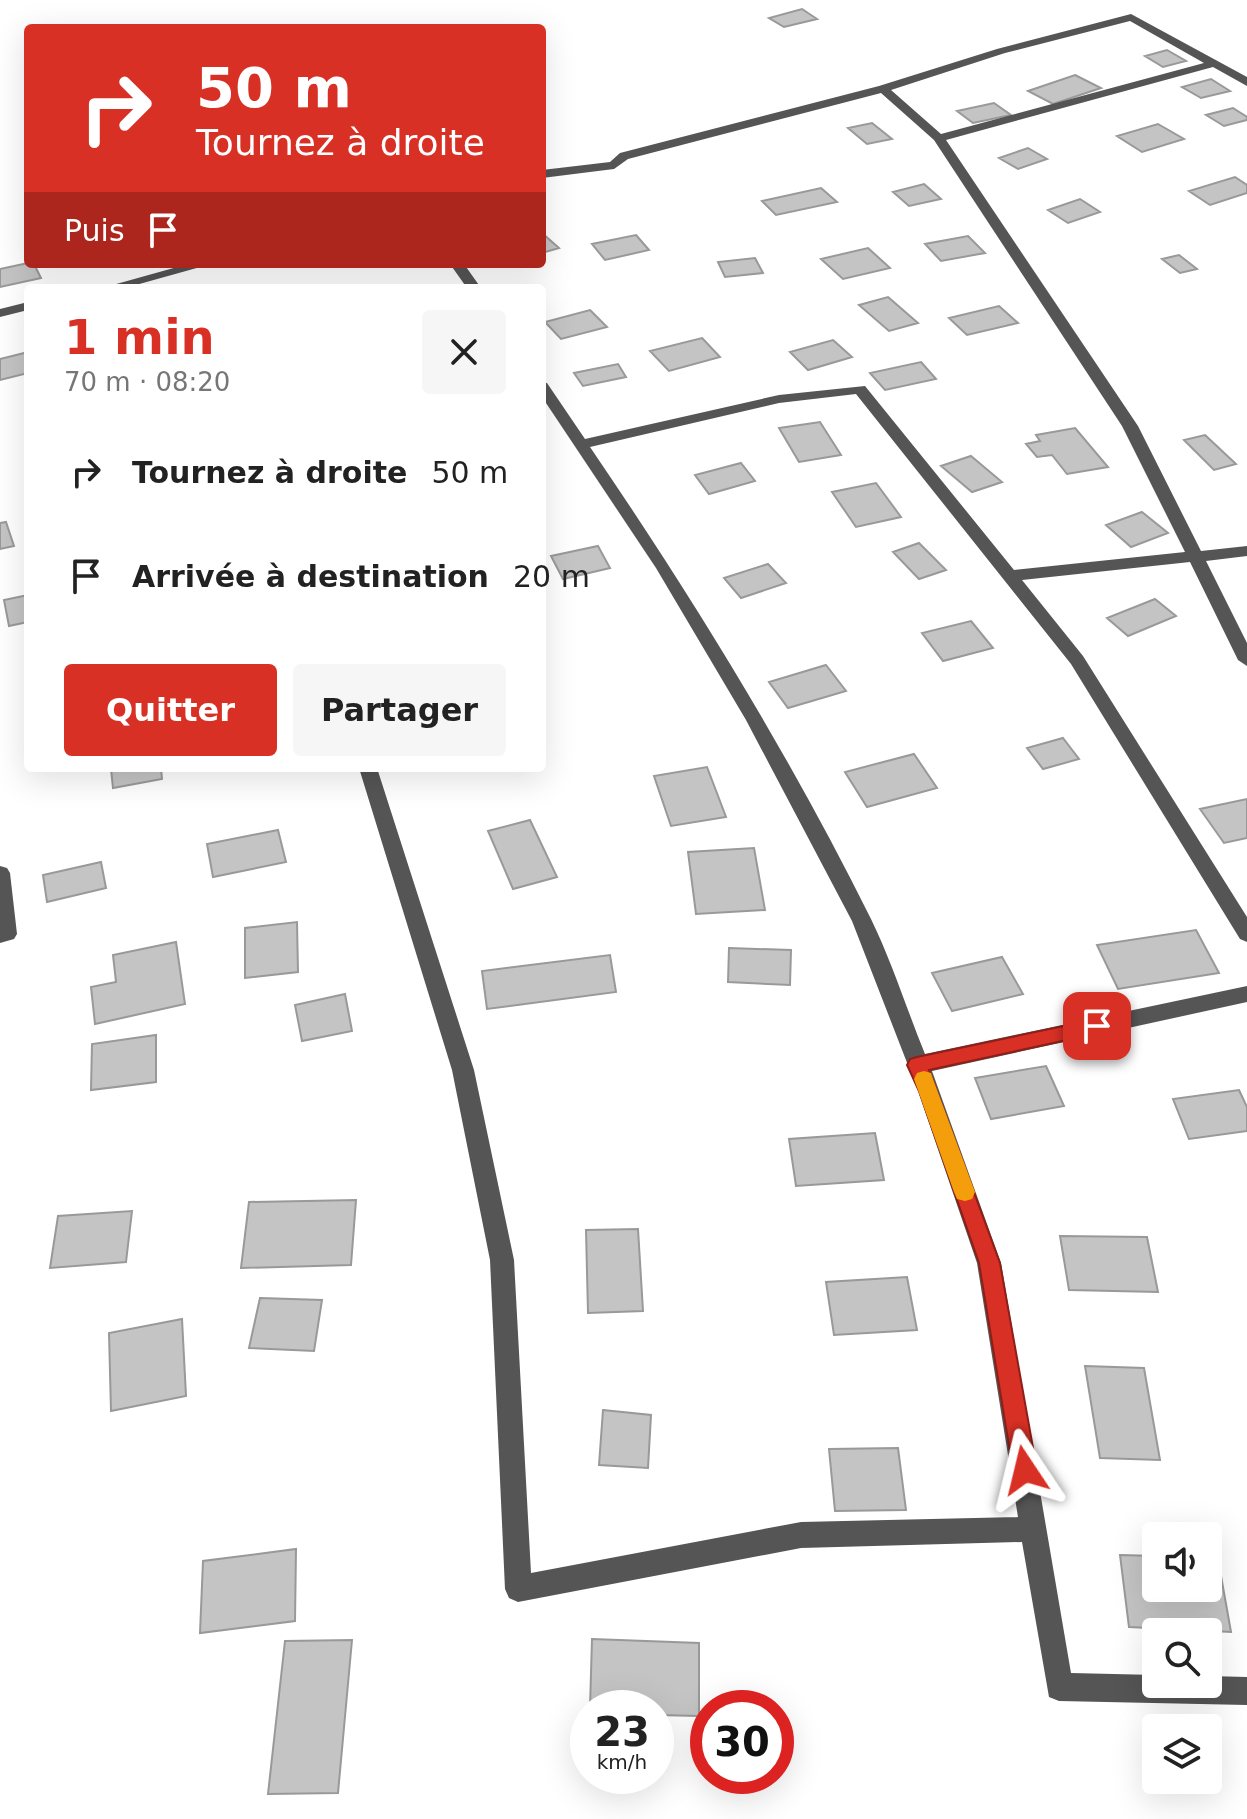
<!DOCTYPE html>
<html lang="fr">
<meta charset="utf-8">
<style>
:root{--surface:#fff;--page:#f6f6f6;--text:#222;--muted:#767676;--accent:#d93025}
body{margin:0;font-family:"DejaVu Sans",sans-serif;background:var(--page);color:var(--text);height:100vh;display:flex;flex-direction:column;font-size:30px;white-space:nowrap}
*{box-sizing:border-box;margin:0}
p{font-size:26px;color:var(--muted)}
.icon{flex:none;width:44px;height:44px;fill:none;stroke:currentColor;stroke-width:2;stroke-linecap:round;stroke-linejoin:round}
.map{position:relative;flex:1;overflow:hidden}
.details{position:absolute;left:24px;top:284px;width:522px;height:488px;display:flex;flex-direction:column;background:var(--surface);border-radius:8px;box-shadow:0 8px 32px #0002}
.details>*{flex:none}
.guide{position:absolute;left:24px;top:24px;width:522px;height:244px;border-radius:8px;box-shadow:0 8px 32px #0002;background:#d93025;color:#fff;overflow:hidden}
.buttons{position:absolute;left:1142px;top:1522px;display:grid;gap:16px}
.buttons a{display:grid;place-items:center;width:80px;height:80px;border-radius:8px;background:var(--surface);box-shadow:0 8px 32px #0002;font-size:40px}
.speed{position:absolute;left:570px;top:1690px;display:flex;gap:16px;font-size:40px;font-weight:700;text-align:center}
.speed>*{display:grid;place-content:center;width:104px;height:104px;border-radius:50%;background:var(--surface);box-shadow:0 8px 32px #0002;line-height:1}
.speed small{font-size:20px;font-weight:400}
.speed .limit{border:12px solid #d22;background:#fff;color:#111}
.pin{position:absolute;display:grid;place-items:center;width:68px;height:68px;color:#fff;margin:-34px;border-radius:16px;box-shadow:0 4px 12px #0006}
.me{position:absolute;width:88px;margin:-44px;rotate:350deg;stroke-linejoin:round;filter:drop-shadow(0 0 6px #0008)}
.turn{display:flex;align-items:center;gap:28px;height:168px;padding:0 40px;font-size:36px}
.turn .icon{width:104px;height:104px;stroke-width:2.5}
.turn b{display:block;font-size:56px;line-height:68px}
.then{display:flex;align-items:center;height:76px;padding:0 40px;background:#0003;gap:16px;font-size:30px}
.round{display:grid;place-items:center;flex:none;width:84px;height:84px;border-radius:8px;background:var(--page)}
.head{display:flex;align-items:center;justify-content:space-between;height:136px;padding:0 40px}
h1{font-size:48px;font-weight:700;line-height:60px;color:var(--accent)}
.cta{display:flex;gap:16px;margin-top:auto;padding:16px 40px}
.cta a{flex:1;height:92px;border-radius:8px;background:var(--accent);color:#fff;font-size:32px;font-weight:700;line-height:92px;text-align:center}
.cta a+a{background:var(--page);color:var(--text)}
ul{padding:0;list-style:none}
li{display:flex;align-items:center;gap:24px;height:104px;padding:0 40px}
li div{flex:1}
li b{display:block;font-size:30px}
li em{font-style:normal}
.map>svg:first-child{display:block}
.building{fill:#c4c4c4;stroke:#999;stroke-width:2}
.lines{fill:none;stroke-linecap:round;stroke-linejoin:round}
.minor{fill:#555;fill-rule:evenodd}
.route{fill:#d93025;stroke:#8d1f18;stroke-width:2}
.slow{fill:#f59e0b}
</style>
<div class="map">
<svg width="1247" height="1819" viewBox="0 0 1247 1819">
<rect width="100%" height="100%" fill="#fff"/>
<path class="building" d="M802,9L817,19L784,27L769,18Z
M1167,50L1186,61L1163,67L1145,56Z
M1075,75L1101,88L1053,104L1028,91Z
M1211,79L1230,91L1201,98L1182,87Z
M994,103L1011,115L973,123L957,111Z
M1233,108L1247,117V120L1224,126L1206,115Z
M872,123L892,139L867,144L848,128Z
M1158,124L1184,139L1142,152L1117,136Z
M1028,148L1047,159L1018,169L999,158Z
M1235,177L1247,185V193L1210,205L1189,191Z
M924,184L941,199L909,206L893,192Z
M821,188L837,202L776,215L762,201Z
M1080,199L1100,212L1068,223L1048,210Z
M542,233L559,248L542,253Z
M636,235L649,250L605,260L592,244Z
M968,236L985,253L941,261L925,244Z
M868,248L890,268L843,279L821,259Z
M1179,255L1197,269L1180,273L1162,259Z
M755,258L763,273L725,277L718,262Z
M28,263L34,264L41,278L0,287V269Z
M888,297L918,323L889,331L859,305Z
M999,306L1018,323L967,335L949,318Z
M590,310L607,327L561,339L545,322Z
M702,338L720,357L669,371L650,351Z
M833,340L852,357L808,370L790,352Z
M28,352V373L0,380V359Z
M921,362L936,379L885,390L870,373Z
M618,364L626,377L583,386L574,373Z
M820,422L841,455L799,462L779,428Z
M1075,428L1108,467L1067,474L1052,455L1037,457L1026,444L1040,441L1036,435Z
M1205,435L1236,464L1214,470L1184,440Z
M971,456L1002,482L972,492L941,466Z
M741,463L755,481L709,494L695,475Z
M876,483L901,517L856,527L832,492Z
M1142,512L1168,533L1131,547L1106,525Z
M6,522L14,546L0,549V523Z
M919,543L946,570L919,579L893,552Z
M598,546L610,568L563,579L551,556Z
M768,564L786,583L741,598L724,578Z
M28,595V622L9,626L4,600Z
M1155,599L1176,616L1128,636L1107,618Z
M971,621L993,648L943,661L922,633Z
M826,665L846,691L788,708L769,682Z
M1063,738L1079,759L1043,769L1027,748Z
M914,754L937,788L867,807L845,772Z
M707,767L726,817L671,826L654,776Z
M161,768L162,779L113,788L111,769Z
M1247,799V838L1224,843L1200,809Z
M530,820L557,877L513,889L488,831Z
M278,830L286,862L213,877L207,844Z
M754,848L765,910L696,914L688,852Z
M101,862L106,888L47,902L43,875Z
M297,922L298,972L245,978V928Z
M1196,930L1219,973L1118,989L1097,945Z
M176,942L185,1004L95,1024L91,987L116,982L113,955Z
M729,948L791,950L790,985L728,982Z
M610,955L616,992L487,1009L482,971Z
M1002,957L1023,994L952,1011L932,973Z
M345,994L352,1031L302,1041L295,1005Z
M156,1035V1082L91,1090L92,1044Z
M1046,1066L1064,1106L991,1119L975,1078Z
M1239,1090L1247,1107V1131L1189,1139L1173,1099Z
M875,1133L884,1180L796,1186L789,1139Z
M356,1200L351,1265L241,1268L249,1202Z
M132,1211L126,1262L50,1268L58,1216Z
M638,1229L643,1311L588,1313L586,1230Z
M1060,1236L1147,1237L1158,1292L1069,1290Z
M907,1277L917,1330L834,1335L826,1282Z
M260,1298L322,1300L314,1351L249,1348Z
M182,1319L186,1396L111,1411L109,1333Z
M1085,1366L1144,1368L1160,1460L1100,1458Z
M603,1410L651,1415L648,1468L599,1465Z
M898,1448L906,1510L835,1511L829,1449Z
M296,1549L295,1621L200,1633L203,1561Z
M1120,1555L1156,1556V1588H1208V1559H1218L1231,1632L1129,1627Z
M592,1639L699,1643V1716L656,1715V1708H590Z
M352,1640L338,1793L268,1794L285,1641Z"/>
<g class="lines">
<path class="minor" d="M1131,14L1247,77V86L1213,67L946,140L1138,426L1201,551L1247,546V556L1206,561L1247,643V666L1238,660L1190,562L1022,580L1083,656L1247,917V942L1240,939L1071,664L856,394L779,403L590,447C693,598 789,754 871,919C892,962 907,1010 925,1054L1247,986V1002L932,1071L1001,1263L1071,1673L1156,1675V1684H1208V1676L1247,1677V1705L1059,1701L1049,1697L1022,1542L801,1548L518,1602L509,1598L505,1589L490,1260L452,1070L359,768H377L474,1070L514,1260L531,1573L801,1522L1018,1517L977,1263L918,1091L852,921L746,720L656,568L542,397V382L547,383L585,439L779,395L865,386L1014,570L1185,552L1122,426L934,140L881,93L628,159L614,169L542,178V170L610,162L620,153L879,86L997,49ZM1130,21L1204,63L941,134L891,90L1005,53Z
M188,264H211L125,288H102Z
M450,264H464L481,288H467Z
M28,302V310L0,317V309Z
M0,866L7,868L10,873L17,934L14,939L0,943Z"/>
</g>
<path class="route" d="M1097,1019L1104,1021L1107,1026L1104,1032L929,1070L1000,1263L1037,1470L1033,1478L1025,1481L1017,1478L1013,1470L979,1263L919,1091L907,1065L910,1059L917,1057Z"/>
<path class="slow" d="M924,1071L931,1073L933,1079L975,1192L972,1199L965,1201L957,1199L954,1192L914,1079L917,1073Z"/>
</svg>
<div class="buttons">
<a><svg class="icon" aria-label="sound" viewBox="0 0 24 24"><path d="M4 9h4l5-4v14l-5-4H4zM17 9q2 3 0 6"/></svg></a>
<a><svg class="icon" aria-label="search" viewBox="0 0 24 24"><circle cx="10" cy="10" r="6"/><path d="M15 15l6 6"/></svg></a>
<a><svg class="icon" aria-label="layers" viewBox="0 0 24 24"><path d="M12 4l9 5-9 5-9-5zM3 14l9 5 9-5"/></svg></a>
</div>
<div class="speed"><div>23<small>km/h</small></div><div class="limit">30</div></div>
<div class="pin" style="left:1097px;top:1026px;background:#d93025"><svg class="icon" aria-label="arrive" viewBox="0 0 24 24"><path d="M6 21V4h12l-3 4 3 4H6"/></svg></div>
<svg class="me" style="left:1025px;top:1470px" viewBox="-20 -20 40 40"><path d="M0-17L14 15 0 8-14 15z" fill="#d93025" stroke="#fff" stroke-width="4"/></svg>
<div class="guide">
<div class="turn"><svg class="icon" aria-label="right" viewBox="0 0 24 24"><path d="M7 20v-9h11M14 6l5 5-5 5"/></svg><div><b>50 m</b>Tournez à droite</div></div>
<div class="then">Puis<svg class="icon" aria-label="arrive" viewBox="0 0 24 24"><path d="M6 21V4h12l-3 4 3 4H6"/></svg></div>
</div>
<section class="details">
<div class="head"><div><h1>1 min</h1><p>70 m · 08:20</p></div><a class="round"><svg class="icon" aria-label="close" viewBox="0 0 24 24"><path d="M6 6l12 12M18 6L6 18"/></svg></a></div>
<ul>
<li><svg class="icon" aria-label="right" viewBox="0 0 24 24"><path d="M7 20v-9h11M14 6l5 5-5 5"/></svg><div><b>Tournez à droite</b></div><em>50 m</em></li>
<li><svg class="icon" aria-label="arrive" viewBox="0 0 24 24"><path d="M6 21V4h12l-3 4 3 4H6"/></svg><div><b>Arrivée à destination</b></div><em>20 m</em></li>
</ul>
<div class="cta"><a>Quitter</a><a>Partager</a></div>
</section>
</div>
